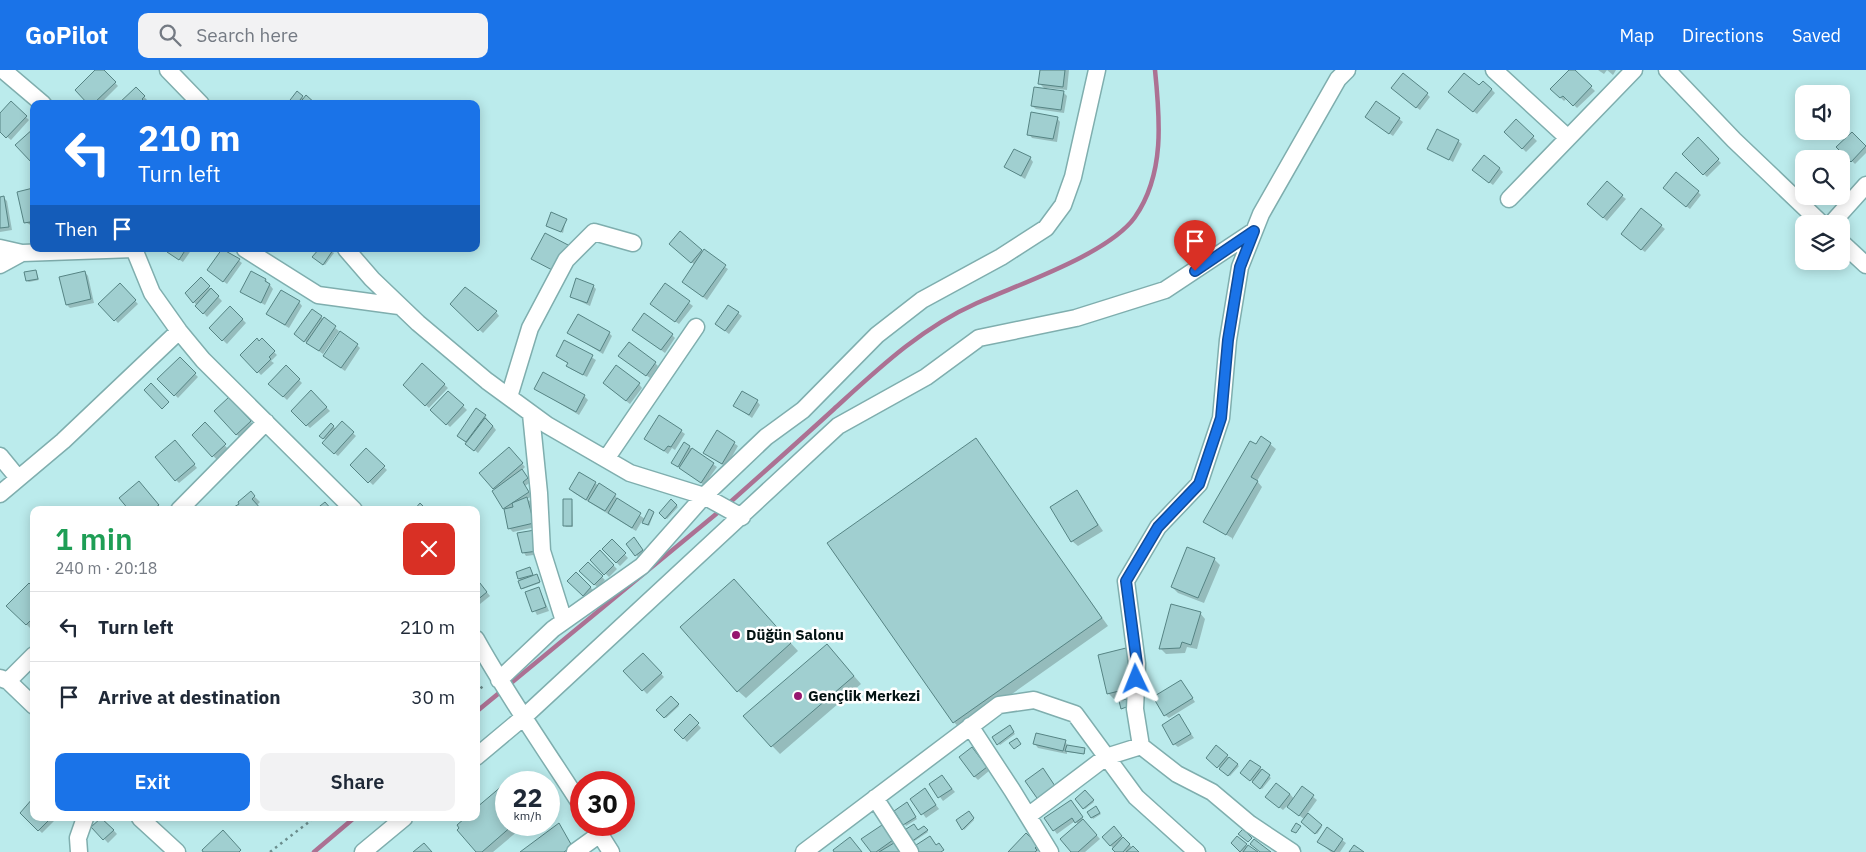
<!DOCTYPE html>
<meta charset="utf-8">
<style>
:root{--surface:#fff;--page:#f2f2f3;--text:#1f2937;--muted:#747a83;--line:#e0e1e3;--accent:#1a73e8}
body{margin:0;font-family:"IBM Plex Sans",sans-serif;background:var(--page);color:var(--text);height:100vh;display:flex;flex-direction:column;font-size:19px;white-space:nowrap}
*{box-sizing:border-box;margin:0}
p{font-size:16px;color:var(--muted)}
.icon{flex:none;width:28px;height:28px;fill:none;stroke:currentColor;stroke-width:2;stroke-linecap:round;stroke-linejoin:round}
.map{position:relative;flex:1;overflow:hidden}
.details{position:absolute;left:30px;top:436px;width:450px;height:315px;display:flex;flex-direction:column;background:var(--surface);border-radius:10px;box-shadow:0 2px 12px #0003}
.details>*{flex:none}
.banner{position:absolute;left:30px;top:30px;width:450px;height:152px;border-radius:10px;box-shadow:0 2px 12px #0003;background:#1a73e8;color:#fff;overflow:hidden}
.buttons{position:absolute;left:1795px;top:15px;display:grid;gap:10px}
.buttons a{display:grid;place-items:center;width:55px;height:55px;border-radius:10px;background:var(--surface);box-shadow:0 2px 12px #0003;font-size:25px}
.speed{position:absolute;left:495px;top:701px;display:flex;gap:10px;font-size:25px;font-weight:700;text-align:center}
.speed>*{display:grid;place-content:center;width:65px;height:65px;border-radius:50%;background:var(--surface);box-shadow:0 2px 12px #0003;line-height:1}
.speed small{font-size:12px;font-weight:400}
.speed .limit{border:8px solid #d22;background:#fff;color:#111}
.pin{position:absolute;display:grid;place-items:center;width:42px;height:42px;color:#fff;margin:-51px -21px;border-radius:50% 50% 50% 0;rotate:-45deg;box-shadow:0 0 5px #0007}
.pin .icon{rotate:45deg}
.me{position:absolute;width:55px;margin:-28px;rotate:358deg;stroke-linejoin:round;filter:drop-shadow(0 0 4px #0008)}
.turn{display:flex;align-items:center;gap:18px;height:105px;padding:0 25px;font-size:22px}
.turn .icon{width:65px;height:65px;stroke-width:2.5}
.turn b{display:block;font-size:35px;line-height:42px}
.then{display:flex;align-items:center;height:48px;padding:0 25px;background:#0003;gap:10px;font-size:19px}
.round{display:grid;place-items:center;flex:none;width:52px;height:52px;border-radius:10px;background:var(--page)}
.summary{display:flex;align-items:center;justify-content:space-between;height:85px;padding:0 25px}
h1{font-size:30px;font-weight:600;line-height:38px;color:#1e9e55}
.button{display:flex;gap:10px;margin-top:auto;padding:10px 25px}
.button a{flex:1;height:58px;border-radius:10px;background:var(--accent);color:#fff;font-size:20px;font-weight:600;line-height:58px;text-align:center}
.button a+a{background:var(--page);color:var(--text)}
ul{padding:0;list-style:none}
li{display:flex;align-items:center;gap:15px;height:70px;padding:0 25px;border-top:1px solid var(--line)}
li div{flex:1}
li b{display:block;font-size:19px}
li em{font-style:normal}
header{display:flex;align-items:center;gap:30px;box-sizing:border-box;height:70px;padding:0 25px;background:var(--accent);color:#fff}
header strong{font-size:24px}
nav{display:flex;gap:28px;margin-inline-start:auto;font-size:18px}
.search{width:350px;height:45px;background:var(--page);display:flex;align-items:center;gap:12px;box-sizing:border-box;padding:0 18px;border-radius:10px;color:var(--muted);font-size:19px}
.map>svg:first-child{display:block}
.shadow{fill:#0003}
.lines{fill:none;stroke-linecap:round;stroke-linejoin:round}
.stream{stroke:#ac7193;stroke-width:4.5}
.building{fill:#a0cfd0;stroke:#568484}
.minor-casing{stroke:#7faeae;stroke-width:19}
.path{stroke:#6b8d8d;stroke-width:2.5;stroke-dasharray:2.5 4;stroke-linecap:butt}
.minor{stroke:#fff;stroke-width:16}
.route-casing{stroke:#114b97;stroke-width:12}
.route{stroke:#1a73e8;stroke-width:9}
.poi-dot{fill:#96176f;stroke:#fff;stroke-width:2}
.labels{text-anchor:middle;stroke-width:5;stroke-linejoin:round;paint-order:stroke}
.poi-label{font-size:15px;font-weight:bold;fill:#021212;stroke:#fff;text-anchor:start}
</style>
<header>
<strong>GoPilot</strong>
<div class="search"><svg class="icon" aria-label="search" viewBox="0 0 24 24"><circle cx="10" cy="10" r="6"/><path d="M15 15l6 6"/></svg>Search here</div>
<nav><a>Map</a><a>Directions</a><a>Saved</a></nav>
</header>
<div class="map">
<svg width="1866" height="782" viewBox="0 0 1866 782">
<rect width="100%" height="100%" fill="#bbebec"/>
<path class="shadow" d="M97,0H103L118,16L100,34H90Z
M1041,0H1069L1067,20L1047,18V20L1063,22L1067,26L1064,43L1036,39L1032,36L1046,20L1040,14Z
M1571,0H1573L1595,21L1577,38L1567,28L1564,31L1552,19Z
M1598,0H1607L1604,4Z
M1607,0H1616L1613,5Z
M1480,17L1491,19L1495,23L1477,44L1454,25Z
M136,18L148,31L145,33L120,34Z
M1396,22L1427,24L1430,27L1420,40Z
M297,23L304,29L314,34H289Z
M11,33L29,50L11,70L0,61V45Z
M1057,48L1060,52L1057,72L1032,68L1029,64Z
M1399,49L1403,52L1393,66L1370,50Z
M1517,51L1537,71L1526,82L1506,62Z
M1852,63L1866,78V83L1855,94L1838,77Z
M1698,69L1721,93L1707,107L1683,84Z
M1458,71L1462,74L1453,92L1429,78Z
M1030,88L1033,92L1025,109L1006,97Z
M1500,99L1503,102L1493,115L1477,103Z
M32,119L34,121V157L25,152Z
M1668,122H1698L1701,125L1690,139Z
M1622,126L1626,129L1607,151L1592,137Z
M0,128H4L7,131L12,160L0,162Z
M1641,140L1665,159L1645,182L1626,168Z
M566,150L563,163L547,156Z
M674,178L701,181L728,199L707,230L687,215L695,195Z
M170,179H192L183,192L168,182Z
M224,179L242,193L227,214L209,200Z
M320,179H329L334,183L325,195L314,187Z
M36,201L39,210L29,212L27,211Z
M85,202L88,206L94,233L70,238L67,235Z
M201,209L222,231L207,247L186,223Z
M266,210L273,219L265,235L242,222Z
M120,215L138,234L118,253L100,234Z
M665,215L693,236L679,254L655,237Z
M593,216L596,219L590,236L571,227Z
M299,232L302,236L289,258L271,247Z
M451,234L496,242L499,246L483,263Z
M230,237L246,253L227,274L210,258Z
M312,240L339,261L323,284L299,267Z
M738,243L742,246L729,264L720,257Z
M569,263H609L612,266L603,284Z
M638,263L672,265L675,268L665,283Z
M262,270L277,285L271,291L274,293L261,305L242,285Z
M565,271L596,290L587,307L571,299L568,296L569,294L557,286Z
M357,275L360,278L345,301L328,289Z
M180,289L198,307L178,328L159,309Z
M624,289L655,293L658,296L650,308Z
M423,295L448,318L429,338L404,315Z
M286,297L302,313L287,330L270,314Z
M639,314L642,318L630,334L608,317Z
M536,319L584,326L588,330L579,345Z
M311,322L330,341L310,358L292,341Z
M448,322L467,340L450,357L432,340Z
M229,329L254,355L240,368L216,341Z
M757,331L760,335L752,348L735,336Z
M485,346L496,360L478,383L462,369Z
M342,353L356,366L338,386L323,373L326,370L321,366L331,355L336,359Z
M205,354L228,379L217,390L194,365Z
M681,361L685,364L675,380L672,378L668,384L646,369Z
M718,362L738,376L726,397L709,386Z
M976,370L1108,556L961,660L954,652Z
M685,374L717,397L704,415L674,394Z
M1270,374L1276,379L1257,411L1262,417L1232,470V468L1204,452L1257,376Z
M179,376L197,398L179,413L176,410Z
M366,380L387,400L373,415L352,395Z
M512,382L525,397L522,400L531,412L525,416L532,426L527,429L531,432L536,457L513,462L510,459L505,439L493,421L495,420L481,403Z
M579,404L615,425L618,430L645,449L649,440L654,443L649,456L642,451L636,461L574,423L570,419Z
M143,416L161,439L160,440H130Z
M1076,421L1103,461L1078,476L1072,471Z
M251,423L260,432L257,435L261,440H231H235Z
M572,430L573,457H566L564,455Z
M671,431L678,437L667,449L660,443Z
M518,464L541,484L526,486L520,476Z
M634,469L644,482L638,487L627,474Z
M612,471L628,488L620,496L603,479Z
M600,482L617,499L609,507L592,490Z
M1214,489L1220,495L1204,533L1178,523L1172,517Z
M588,493L605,510L598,518L581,501Z
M530,499L534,507H538L540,513L523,519L519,508Z
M576,504L594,521L587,528L569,511Z
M476,509L490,526L480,534L476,531Z
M539,518L549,541L537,545L526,523Z
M741,518L798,581L746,628L738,621Z
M34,519V554L30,558L8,536Z
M1200,543L1205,549L1197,579L1187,577L1185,583L1166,584L1160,578Z
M1126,580L1131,585L1140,622L1114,629L1108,623Z
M834,583L861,614L780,684L744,647Z
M643,584L664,607L647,624L625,601Z
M1181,611L1195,632L1169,648L1165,645Z
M671,627L679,636L666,648L658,640Z
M690,646L701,658L687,672L676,660Z
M1179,646L1194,668L1178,677L1174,674Z
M1011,658L1015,664L1000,675L994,668Z
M1065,671L1068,676L1084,679L1085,684L1067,682V684L1038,678L1035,674Z
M975,682L989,701L978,710L974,706Z
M1227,686L1239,696L1230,706L1207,688Z
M1260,698L1271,708L1262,719L1242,703Z
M942,707L955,722L943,731L931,715Z
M506,714V755H525L493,782H477L459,755L467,748H476V740Z
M1302,718L1317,730L1307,744L1322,757L1317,764L1302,752L1304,749L1287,736L1283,740L1270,730L1290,724L1294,729Z
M925,720L939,739L926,748L912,729Z
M1085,721L1094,732L1085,739L1076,729Z
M33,730L34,748H51L54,751L42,763L21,743Z
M908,735L917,749L906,756L896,741Z
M1074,735L1085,752L1100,769L1085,782H1073L1078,754L1075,751L1057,764L1054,760Z
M1097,739L1101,744L1093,749L1089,742Z
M970,744L974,750L964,760L957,751Z
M102,748L117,764L108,773L93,757Z
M558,755L577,782H522Z
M924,757L928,762L913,772L912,771L918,761Z
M1114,758L1122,768L1137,782H1116L1104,767Z
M1327,759L1346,773L1340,782H1331L1318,771Z
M885,760L895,775L900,782H872Z
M1026,765L1040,779L1037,782H1010Z
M1237,768L1248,777L1256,782H1242L1232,773Z"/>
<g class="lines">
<path class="stream" d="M727,435C763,403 799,371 834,339C879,298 921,258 977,233C1019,214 1109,184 1135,147C1165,104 1160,49 1155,0
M476,642L721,440
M314,782L354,748"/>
</g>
<path class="building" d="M95,0H104L116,12L93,34H88L75,20Z
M1040,0H1065L1063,17L1038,14Z
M1569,0H1575L1592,16L1573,36L1563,26L1560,28L1550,19Z
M1403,3L1428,23L1416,38L1391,18Z
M1464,3L1479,15L1483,11L1492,19L1473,42L1448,22Z
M136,17L145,26L142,29L147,34H118Z
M1034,17L1064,21L1061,40L1031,36Z
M297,21L303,26L297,34H287Z
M306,25L316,34H299Z
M11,31L27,46L6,68L0,62V43Z
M1376,31L1400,48L1389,64L1365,47Z
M1031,42L1058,47L1053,69L1027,65Z
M1516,49L1534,66L1522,79L1504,62Z
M34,58V92L32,93L15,75Z
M1437,59L1459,70L1449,90L1427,79Z
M1852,62L1866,76L1851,92L1836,77Z
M1698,67L1719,89L1703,105L1682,84Z
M1014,79L1031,87L1021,106L1004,97Z
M1484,85L1500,98L1489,113L1472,100Z
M1676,102L1699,121L1686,137L1663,118Z
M1607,111L1623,125L1603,148L1587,134Z
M33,118L34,156L31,157L30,152L24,153L17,122Z
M4,126L9,157L0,158V127Z
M1641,138L1662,155L1641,180L1621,164Z
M551,142L567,149L561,162L546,156Z
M680,161L702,180L691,193L669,174Z
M545,163L570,176L556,202L531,189Z
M169,179H186L179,190L167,182Z
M222,179L240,189L223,212L207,200Z
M319,179L333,180L323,195L312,187Z
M704,179L726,195L703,227L682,212Z
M36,200L38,209L26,211L24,202Z
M85,201L91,229L66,235L59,207Z
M251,201L266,209L265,211L270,214L261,233L240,222Z
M201,207L210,216L193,233L185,223Z
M576,208L594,215L587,233L570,227Z
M120,213L136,230L114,251L98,234Z
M665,213L690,231L675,252L650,234Z
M465,217L497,241L478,261L450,234Z
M211,218L219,226L203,244L195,236Z
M281,220L300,231L285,255L266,244Z
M728,235L739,242L725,261L715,254Z
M230,236L243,249L222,271L209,258Z
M312,239L322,246L304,272L294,264Z
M644,243L673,264L661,280L632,260Z
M578,244L610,262L600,281L567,263Z
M324,247L336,256L319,281L306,273Z
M340,261L358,274L341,298L323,286Z
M257,268L259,271L262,268L275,281L269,287L271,289L257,303L240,285Z
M564,270L593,285L583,305L566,296L568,293L556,286Z
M629,272L656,292L646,306L618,286Z
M180,287L196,303L174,326L157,309Z
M422,293L445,314L425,336L403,315Z
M286,295L300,309L283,327L268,314Z
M616,295L640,313L626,331L603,313Z
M543,302L585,325L576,342L534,319Z
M151,313L169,332L162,339L144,320Z
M311,320L327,337L306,356L291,341Z
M448,321L464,335L446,355L430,340Z
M742,321L758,330L749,345L733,336Z
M229,327L251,351L236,365L214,341Z
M476,338L486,345L466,372L457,366Z
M659,345L682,360L671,377L668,376L664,381L644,369Z
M485,348L493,356L474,381L465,374Z
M342,351L354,362L334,384L322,373Z
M205,352L226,374L212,387L192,365Z
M331,353L334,356L323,369L319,366Z
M717,360L735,372L722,394L703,383Z
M1261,366L1271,373L1251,407L1258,411L1226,465L1203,452L1250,371L1256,374Z
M976,368L1102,548L953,653L827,473Z
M175,370L195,394L175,411L155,387Z
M684,372L690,376L678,397L671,393Z
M509,377L523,393L493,419L479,403Z
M366,378L385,396L368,413L350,395Z
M692,378L714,393L701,413L679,398Z
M522,399L528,408L523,412L529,422L503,439L492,421Z
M579,402L596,412L586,430L569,419Z
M139,411L159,435L152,440H129L119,428Z
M599,413L616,424L605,441L588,431Z
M1077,420L1098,455L1071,472L1050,437Z
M251,421L255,426L252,429L262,440H229L239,434L238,432Z
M527,427L534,453L508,459L504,439L513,437L512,433Z
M617,428L641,443L632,458L608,443Z
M563,429H572V456H563Z
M671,429L677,435L665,449L659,443Z
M325,432L332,440H315Z
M420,433L427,440H414Z
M649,439L654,442L648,455L642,453Z
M535,460L538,481L522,483L517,463Z
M634,467L643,480L635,486L626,474Z
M612,469L626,483L616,493L602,479Z
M1187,477L1215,488L1198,528L1171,517Z
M600,480L614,495L604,505L590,490Z
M588,492L603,506L594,515L579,501Z
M530,497L533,505L518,509L516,502Z
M576,502L591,517L583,526L567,511Z
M537,504L540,512L521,519L518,511Z
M476,508L487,522L476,531Z
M734,509L791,573L737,622L680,557Z
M29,513L34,518V547L26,555L6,536Z
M539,517L546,537L532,542L525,522Z
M1171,534L1201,542L1191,575L1182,572L1180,578L1159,579Z
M827,574L854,606L771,677L743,646Z
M1126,578L1135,617L1107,624L1098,585Z
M643,583L662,603L642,621L623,601Z
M1181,610L1193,628L1164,646L1153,627Z
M671,626L679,634L664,648L656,640Z
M1130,628L1132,635L1121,639L1119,631Z
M690,644L699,653L683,669L674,660Z
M1179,644L1191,664L1173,675L1162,655Z
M1010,655L1014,662L997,675L992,667Z
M1036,663L1066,670L1063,681L1033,674Z
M1017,668L1021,674L1014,679L1009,673Z
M1067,675L1085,678L1084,684L1065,681Z
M1216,675L1228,685L1217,698L1206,688Z
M972,677L987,697L974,707L959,687Z
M1229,687L1238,694L1228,706L1219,699Z
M1250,690L1261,697L1250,711L1240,703Z
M1043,698L1057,719L1039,731L1025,711Z
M1262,699L1270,705L1260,719L1252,712Z
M942,705L952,719L938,728L929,714Z
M509,710L511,712L514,710L517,712H506V755H513L482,782H476L457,760L459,758L457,755L465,748H476V738Z
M1276,713L1290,724L1279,738L1265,727Z
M1302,716L1314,725L1299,746L1287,737Z
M925,718L936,735L921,745L910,729Z
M1085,720L1094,730L1083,739L1075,729Z
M33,728L34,748H51L38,761L20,743Z
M1071,730L1083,747L1075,753L1072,748L1053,761L1044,748Z
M907,732L916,747L903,755L894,741Z
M1096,736L1100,743L1091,748L1087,742Z
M969,741L974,748L962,760L956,750Z
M1308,743L1322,755L1315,764L1301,752Z
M101,748L114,760L103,770L91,757Z
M1083,749L1097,765L1078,782H1071L1060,769Z
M559,753L572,776L564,782H520Z
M1296,753L1301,756L1296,763L1291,761Z
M914,754L918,760L924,756L928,760L911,772L903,761Z
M882,755L893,770L876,782H871L861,769Z
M1114,756L1122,766L1110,776L1102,767Z
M1327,757L1343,769L1334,782L1317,772Z
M1243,759L1252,768L1248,772L1238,764Z
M223,760L241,780L239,782H203L202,780Z
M1026,763L1038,775L1035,778L1037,780L1035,782H1008Z
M930,766L936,775L939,773L944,780L941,782H916L913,777Z
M1237,766L1247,774L1240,782L1231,773Z
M850,767L862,782H834L833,780Z
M1123,767L1130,774L1123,782H1115L1112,779Z
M1254,769L1271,782H1260L1250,774Z
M424,773L432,782H413Z
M894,773L900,782H879Z
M1248,775L1258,782H1243Z
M1354,775L1364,782H1349Z
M1133,776L1139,782H1126Z"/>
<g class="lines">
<defs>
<path id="minor" d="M3,0L43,34
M168,0L201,34
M1494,0L1568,68
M1667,0L1734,70L1822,154
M1509,129L1634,0
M1831,154L1866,115
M1841,172L1866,195
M0,178L22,183L134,179
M134,179L152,223L179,261L203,290L354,440
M245,179L318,225L399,236
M346,179L372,209L418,253L487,311L547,355L630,403L704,426L742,447
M0,195L22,183
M509,327L530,258L566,190L594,162L633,173
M531,344L539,423L542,481L564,551
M0,386L18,408
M606,389L696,257
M0,424L63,371L179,261
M179,440L266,352
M476,569C508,627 546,680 581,735
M0,608L8,611L34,636
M499,610L553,559L642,496L704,426L766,367L803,340L877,265L922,230L1001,187L1046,158L1063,135L1073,107L1097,0
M8,611L34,585
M970,656L1012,720L1050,782
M1141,676L1135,639L1137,594L1126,511L1158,457L1199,414L1221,348L1228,270L1240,197L1261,144L1338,9L1347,0
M476,687L525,646L838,356L926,307L979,268L1076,248L1165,220L1254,161
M875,728L910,782
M1028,746L1106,687L1141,676L1177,704L1212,722L1250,754L1292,782
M140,748L177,782
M594,755L611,782
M79,782L78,768L85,748
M363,782L404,748
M575,782L600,764
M804,782L999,635L1034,630L1075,644L1136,727L1197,782"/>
</defs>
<use href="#minor" class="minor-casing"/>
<path class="path" d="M476,623L484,615
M270,782L314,748"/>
<use href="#minor" class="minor"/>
</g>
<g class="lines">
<defs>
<path id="route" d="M1136,609L1137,594L1126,511L1158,457L1199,414L1221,348L1228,270L1240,197L1254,161L1195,201"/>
</defs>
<use href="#route" class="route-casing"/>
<use href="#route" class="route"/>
</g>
<g class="poi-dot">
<circle cx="736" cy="565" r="5"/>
<circle cx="798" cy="626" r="5"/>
</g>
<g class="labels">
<g class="poi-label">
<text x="746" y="570">Düğün Salonu</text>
<text x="808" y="631">Gençlik Merkezi</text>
</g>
</g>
</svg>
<div class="buttons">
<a><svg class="icon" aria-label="sound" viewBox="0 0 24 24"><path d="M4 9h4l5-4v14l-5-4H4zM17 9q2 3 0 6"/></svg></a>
<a><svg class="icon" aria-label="search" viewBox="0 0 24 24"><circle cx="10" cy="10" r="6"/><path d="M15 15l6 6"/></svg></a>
<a><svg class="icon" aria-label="layers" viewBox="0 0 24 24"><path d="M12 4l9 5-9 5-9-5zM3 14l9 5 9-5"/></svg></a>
</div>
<div class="speed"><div>22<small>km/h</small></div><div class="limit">30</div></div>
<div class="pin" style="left:1195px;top:201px;background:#d93025"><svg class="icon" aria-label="arrive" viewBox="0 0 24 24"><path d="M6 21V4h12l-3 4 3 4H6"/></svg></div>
<svg class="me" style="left:1136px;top:609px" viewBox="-20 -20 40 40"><path d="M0-17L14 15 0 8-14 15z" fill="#1a73e8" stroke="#fff" stroke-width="4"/></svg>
<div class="banner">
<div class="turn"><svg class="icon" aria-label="left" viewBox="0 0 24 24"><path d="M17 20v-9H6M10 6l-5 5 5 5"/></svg><div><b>210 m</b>Turn left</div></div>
<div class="then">Then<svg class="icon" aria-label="arrive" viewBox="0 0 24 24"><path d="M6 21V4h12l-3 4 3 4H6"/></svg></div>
</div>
<section class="details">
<div class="summary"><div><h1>1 min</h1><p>240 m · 20:18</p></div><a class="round" style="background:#d93025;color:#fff"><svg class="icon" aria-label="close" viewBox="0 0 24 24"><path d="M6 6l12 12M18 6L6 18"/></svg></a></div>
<ul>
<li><svg class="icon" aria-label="left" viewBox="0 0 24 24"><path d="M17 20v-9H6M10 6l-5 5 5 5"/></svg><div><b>Turn left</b></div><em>210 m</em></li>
<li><svg class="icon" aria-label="arrive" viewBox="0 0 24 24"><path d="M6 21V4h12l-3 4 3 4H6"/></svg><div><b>Arrive at destination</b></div><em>30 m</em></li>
</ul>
<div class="button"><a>Exit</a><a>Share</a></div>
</section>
</div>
